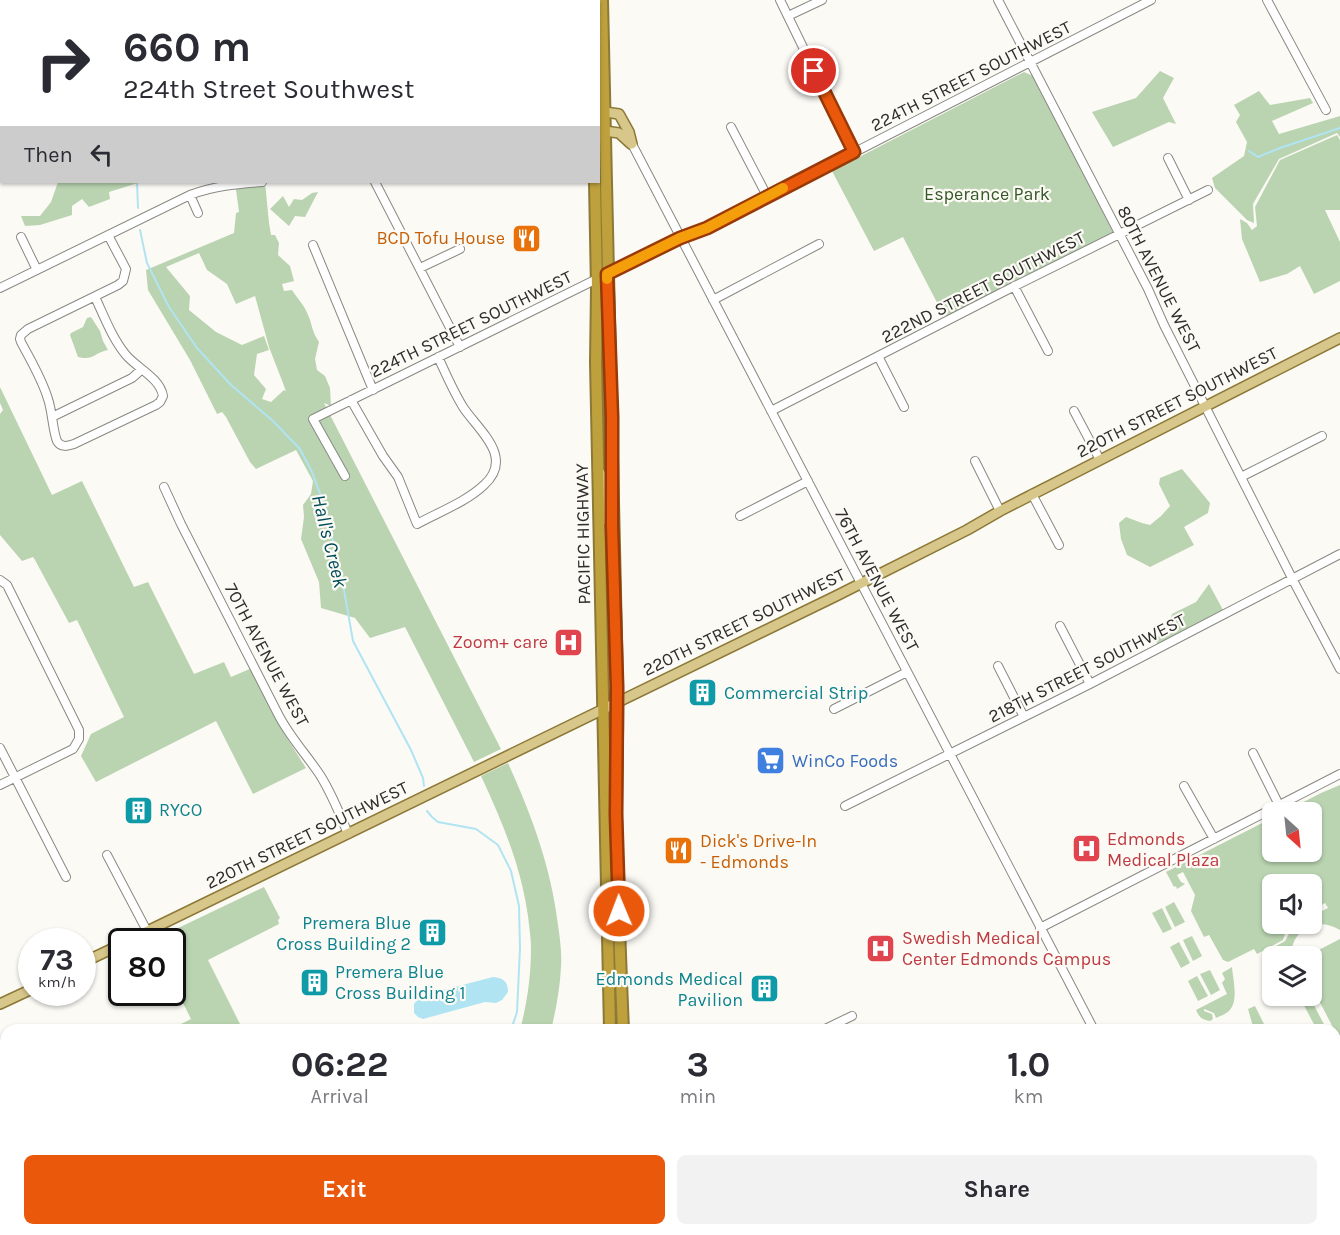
<!DOCTYPE html>
<style>
:root{--surface:#fff;--page:#f2f2f3;--text:#2b2b33;--muted:#7c7c81;--accent:#ea580c}
body{margin:0;font-family:Karla,sans-serif;background:var(--page);color:var(--text);height:100vh;display:flex;flex-direction:column;font-size:22px;white-space:nowrap}
*{box-sizing:border-box;margin:0}
p{font-size:20px;color:var(--muted)}
.icon{flex:none;width:33px;height:33px;fill:none;stroke:currentColor;stroke-width:2;stroke-linecap:round;stroke-linejoin:round}
.map{position:relative;flex:1;overflow:hidden}
.details{position:absolute;left:0px;top:1024px;width:1341px;height:212px;display:flex;flex-direction:column;background:var(--surface);border-radius:18px 18px 0 0;box-shadow:0 2px 4px #0004}
.details>*{flex:none}
.top-card{position:absolute;left:0px;top:0px;width:600px;height:183px;box-shadow:0 2px 4px #0004;background:#fff;color:var(--text);overflow:hidden}
.needle{width:39px;rotate:153deg}
.controls{position:absolute;left:1262px;top:802px;display:grid;gap:12px}
.controls a{display:grid;place-items:center;width:60px;height:60px;border-radius:9px;background:var(--surface);box-shadow:0 2px 4px #0004;font-size:30px}
.speed{position:absolute;left:18px;top:928px;display:flex;gap:12px;font-size:30px;font-weight:700;text-align:center}
.speed>*{display:grid;place-content:center;width:78px;height:78px;border-radius:50%;background:var(--surface);box-shadow:0 2px 4px #0004;line-height:1}
.speed small{font-size:15px;font-weight:400}
.speed .limit{border:3px solid #111;border-radius:9px;background:#fff;color:#111}
.pin{position:absolute;display:grid;place-items:center;width:51px;height:51px;color:#fff;margin:-26px;border:3px solid #fff;border-radius:50%;box-shadow:0 2px 6px #0007}
.me{position:absolute;width:66px;margin:-33px;rotate:359deg;stroke-linejoin:round;filter:drop-shadow(0 0 4px #0008)}
.turn{display:flex;align-items:center;gap:21px;height:126px;padding:0 24px;font-size:27px}
.turn .icon{width:78px;height:78px;stroke-width:2.5}
.turn b{display:block;font-size:42px;line-height:51px}
.then{display:flex;align-items:center;height:57px;padding:0 24px;background:#0003;gap:12px;font-size:22px}
.eta{display:flex;justify-content:space-evenly;align-items:center;height:102px;text-align:center}
.eta b{font-size:36px;font-weight:700;line-height:42px}
.button{display:flex;gap:12px;margin-top:auto;padding:12px 24px}
.button a{flex:1;height:69px;border-radius:9px;background:var(--accent);color:#fff;font-size:24px;font-weight:700;line-height:69px;text-align:center}
.button a+a{background:var(--page);color:var(--text)}
.map>svg:first-child{display:block}
.green{fill:#bad4b1;fill-rule:evenodd}
.water{fill:#b0e4f2}
.lines{fill:none;stroke-linecap:round;stroke-linejoin:round}
.stream{stroke:#b0e4f2;stroke-width:2}
.minor-casing{stroke:#898883;stroke-width:10}
.major-casing{stroke:#8c7937;stroke-width:12}
.highway-casing{stroke:#8c7937;stroke-width:14}
.minor{stroke:#fff;stroke-width:8}
.major{stroke:#d8c78b;stroke-width:9}
.highway{stroke:#bea13d;stroke-width:10}
.route-casing{stroke:#983908;stroke-width:15}
.route{stroke:#ea580c;stroke-width:10}
.slow{stroke:#f59e0b;stroke-width:10}
.labels{text-anchor:middle;stroke-width:4.5;stroke-linejoin:round;paint-order:stroke}
.street-label{font-size:18px;fill:#2f2e2c;stroke:#fcfaf5}
.park-label{font-size:18px;fill:#345727;stroke:#fcfaf5}
.food-label{font-size:18px;fill:#c56008;stroke:#fcfaf5;text-anchor:end}
.health-label{font-size:18px;fill:#be3a42;stroke:#fcfaf5;text-anchor:start}
.culture-label{font-size:18px;fill:#0d838f;stroke:#fcfaf5;text-anchor:start}
.shop-label{font-size:18px;fill:#366cbe;stroke:#fcfaf5;text-anchor:start}
.water-label{font-size:20px;font-style:italic;fill:#004c5b;stroke:#fcfaf5}
</style>
<div class="map">
<svg width="1340" height="1235" viewBox="0 0 1340 1235">
<rect width="100%" height="100%" fill="#fcfaf5"/>
<path class="green" d="M1160,71L1174,78L1163,98L1176,124L1169,122L1113,147L1092,112L1136,98Z
M1024,72L1033,76L1113,232L945,318L903,237L874,251L832,171Z
M1259,91L1270,105L1310,98L1313,103L1272,121L1279,134L1340,116V137L1337,133L1279,159L1253,204L1254,223L1247,220L1215,188L1212,178L1244,156L1247,142L1236,122L1240,115L1234,105Z
M1337,135L1340,140V210H1325L1340,242V281L1314,294L1300,266L1287,274L1260,282L1242,239L1240,219L1247,223L1252,230L1257,226L1255,207L1280,160Z
M58,182H141L109,192L110,199L89,207L82,199L72,206V215L40,225L25,226L21,216H40L51,202Z
M235,182H265L269,223L271,235H275L279,243L278,255L290,266L294,281L282,284L284,291L292,290C297,298 305,306 308,315C313,326 311,330 319,342L315,359L317,370L325,376L330,388L331,406L324,403L501,749L474,762L405,627L370,638L355,618L321,608L319,582L301,539L304,517L303,505L311,494L313,481L296,450L256,469L250,462L226,417L222,412L217,414L190,360L148,290L146,270L234,233L236,213L239,212ZM199,253L207,270L227,284L236,304L255,296L269,347L286,391L284,390L271,402L262,399L266,389L254,375L257,354L269,350L264,336L242,345L216,332L189,310L190,296L166,267Z
M318,192L305,217L295,216L289,226L270,209L283,196L289,207L294,199L302,200L312,193Z
M91,317L100,331L103,341L108,350C94,353 93,361 78,357L70,335L71,333L83,327L87,318Z
M0,387L52,495L82,481L134,587L148,582L194,674L224,662L231,677L252,668L282,730L306,768L253,794L216,721L96,782L81,756L91,734L124,717L77,620L69,623L35,560L33,557L22,561L0,535V414L3,410L0,403Z
M1182,469L1210,503L1208,513L1184,527L1194,545L1150,567L1127,555L1121,539L1119,523L1126,517L1142,523L1150,525L1161,516L1170,506L1159,484L1160,478Z
M1209,584L1223,610L1158,645L1155,639L1168,628L1172,614L1196,602Z
M508,763C532,816 551,867 558,925C560,939 562,953 561,967C560,988 556,1010 551,1030H520C527,1004 531,976 531,948C531,937 529,927 528,916C521,866 502,821 481,776Z
M1340,785V930C1317,916 1291,929 1291,957H1273L1269,950L1285,941L1289,934L1298,924H1311V917L1314,916L1313,913L1316,914L1328,908L1325,903L1311,911V885H1272V924H1288L1283,940L1257,954L1254,949L1228,962L1223,960L1209,935L1204,937L1191,911L1195,895L1183,872L1177,875L1181,882L1185,884L1177,889L1176,886L1174,887L1166,872L1272,818V852H1311V813H1282L1321,793Z
M264,887L280,918L278,920L279,924L208,960L243,1030H169L191,1019L173,983L172,942L151,941Z
M1174,902L1185,922L1175,927L1165,907Z
M1162,908L1172,929L1163,933L1152,913Z
M1192,936L1202,956L1193,961L1183,940Z
M1340,939V1041L1311,985V957H1305Z
M1179,942L1190,963L1181,968L1170,947Z
M1232,967C1233,980 1239,1001 1229,1011C1226,1014 1220,1016 1216,1018L1214,1013L1204,1009V1011L1212,1014L1213,1019L1210,1021C1202,1020 1199,1017 1196,1010L1227,994L1222,983L1225,979L1222,973Z
M1210,970L1220,990L1211,995L1200,974Z
M1197,976L1208,996L1198,1001L1188,981Z
M1299,996H1309L1327,1030H1317Z
M1255,1006L1267,1030H1254L1248,1009Z"/>
<path class="water" d="M493,977C504,978 508,982 508,992L502,1000L496,1003L485,1002L423,1019L418,1017L414,1013V1004L420,996Z"/>
<g class="lines">
<path class="stream" d="M113,0L114,2
M416,2L420,0
M1249,151L1258,157L1280,148L1340,128
M137,182L138,208
M140,230L147,263L169,307L197,348L231,385L273,421L300,449L312,472L326,510L344,590L353,641L411,750L423,778L424,786
M427,811L432,817L438,822L476,829L498,845L511,871L519,906L520,948L517,1012L511,1030
M374,1235L381,1231"/>
<defs>
<path id="minor" d="M2,0V2
M176,0V2
M393,0L394,2
M557,0L558,2
M780,0L854,152
M998,0L1148,289L1164,325L1295,584L1340,669
M1267,0L1326,110
M283,2L286,0
M788,16L822,0
M731,127L767,196
M632,144L1094,1030
M1168,158L1189,200
M375,182L460,347
M190,195L198,213
M21,237L37,270
M313,245L373,390
M420,268L460,249
M1014,286L1048,351
M0,288L190,195C213,186 237,184 262,182
M95,297C104,316 112,338 126,355C137,368 160,378 163,396L160,402L156,405L74,444C68,446 61,448 57,441C53,432 52,410 48,399C42,379 31,361 21,342L20,339L21,335L28,329L118,285L123,281L126,269L108,235
M713,300L819,244
M878,356L904,407
M351,400L383,456L398,477L417,524C439,512 466,502 484,485C515,457 478,430 463,407C453,391 446,374 438,357
M771,411L1003,292L1208,190
M1074,411L1100,460
M52,417L132,378L141,370
M975,461L1000,511
M345,476L313,419L680,238L707,228L1151,0
M1241,477L1322,436
M164,487L181,524L278,714C289,736 306,754 320,775C332,794 340,814 348,834
M1032,494L1059,545
M740,516L808,481
M0,580L7,585L79,730V739L73,749L0,785
M1060,626L1090,684
M998,666L1024,717
M834,709L907,672
M0,748L66,877
M1253,753L1279,805
M1184,786L1214,839
M845,806L1090,684L1340,554
M107,855L147,931
M1040,928L1340,774
M823,1030L852,1016
M0,1218L6,1215
M747,1230L749,1235
M1200,1230L1203,1235
M409,1235L419,1230"/>
<path id="major" d="M605,112L619,114L629,132L632,144
M605,131L619,133L631,144
M598,470L605,481L607,520L612,525
M125,942L836,596L967,530L1000,511L1100,460L1340,338
M82,963L122,944
M0,1004L32,989
M0,1061L6,1073
M1335,1213L1340,1210
M85,1230L88,1235
M1289,1235L1300,1230"/>
<path id="highway" d="M590,0V2
M602,0C607,228 612,456 617,684C618,727 616,770 616,813C617,886 620,958 623,1030
M595,182L597,289L596,362L610,1030
M618,1230V1235"/>
</defs>
<use href="#minor" class="minor-casing"/>
<use href="#major" class="major-casing"/>
<use href="#highway" class="highway-casing"/>
<use href="#minor" class="minor"/>
<use href="#major" class="major"/>
<use href="#highway" class="highway"/>
</g>
<g class="lines">
<defs>
<path id="route" d="M619,911L616,815L617,687L612,525V417L607,274L680,238L707,228L854,152L814,71"/>
</defs>
<use href="#route" class="route-casing"/>
<use href="#route" class="route"/>
<path class="slow" d="M607,279V274L680,238L707,228L783,188"/>
</g>
<defs>
<symbol id="restaurant-square" viewBox="-11 -11 22 22"><rect x="-9" y="-9" width="18" height="18" rx="4" fill="#e8710a" stroke="#fcfaf5"/><path d="M-5-6h1v4h1v-4h1v4h1v-4h1v5L-1.5 .5V6h-2V.5L-5-1ZM5-6V6H3V1.5H1.5Q1.5-4 5-6Z" fill="#fff"/></symbol>
<symbol id="hospital-square" viewBox="-11 -11 22 22"><rect x="-9" y="-9" width="18" height="18" rx="4" fill="#e0444e" stroke="#fcfaf5"/><path d="M-5-5h3v3.5h4V-5h3V5h-3V1.5h-4V5h-3Z" fill="#fff"/></symbol>
<symbol id="building-square" viewBox="-11 -11 22 22"><rect x="-9" y="-9" width="18" height="18" rx="4" fill="#0f9aa8" stroke="#fcfaf5"/><path d="M-4-6H4V6H1V3H-1V6H-4ZM-2.5-4.3h1.7v1.8h-1.7ZM.8-4.3h1.7v1.8H.8ZM-2.5-1h1.7V.8h-1.7ZM.8-1h1.7V.8H.8Z" fill="#fff"/></symbol>
<symbol id="supermarket-square" viewBox="-11 -11 22 22"><rect x="-9" y="-9" width="18" height="18" rx="4" fill="#3f7fe0" stroke="#fcfaf5"/><path d="M-6-5.5h2.5l.6 2H6L4.5 2H-2.5L-4.4-4H-6ZM-1.5 3.2a1.3 1.3 0 1 0 .1 0ZM3 3.2a1.3 1.3 0 1 0 .1 0Z" fill="#fff"/></symbol>
</defs>
<g fill-rule="evenodd">
<use href="#restaurant-square" x="510" y="222" width="33" height="33"/>
<use href="#hospital-square" x="552" y="626" width="33" height="33"/>
<use href="#building-square" x="686" y="676" width="33" height="33"/>
<use href="#supermarket-square" x="754" y="744" width="33" height="33"/>
<use href="#building-square" x="122" y="794" width="33" height="33"/>
<use href="#hospital-square" x="1070" y="832" width="33" height="33"/>
<use href="#restaurant-square" x="662" y="834" width="33" height="33"/>
<use href="#building-square" x="416" y="916" width="33" height="33"/>
<use href="#hospital-square" x="864" y="932" width="33" height="33"/>
<use href="#building-square" x="298" y="966" width="33" height="33"/>
<use href="#building-square" x="748" y="972" width="33" height="33"/>
</g>
<g class="labels">
<g class="street-label">
<text transform="translate(971 76) rotate(-27)" y="6">224TH STREET SOUTHWEST</text>
<text transform="translate(1159 279) rotate(63)" y="6">80TH AVENUE WEST</text>
<text transform="translate(983 287) rotate(-27)" y="6">222ND STREET SOUTHWEST</text>
<text transform="translate(471 324) rotate(-26)" y="6">224TH STREET SOUTHWEST</text>
<text transform="translate(1177 402) rotate(-27)" y="6">220TH STREET SOUTHWEST</text>
<text transform="translate(583 534) rotate(-91)" y="6">PACIFIC HIGHWAY</text>
<text transform="translate(877 580) rotate(62)" y="6">76TH AVENUE WEST</text>
<text transform="translate(744 622) rotate(-26)" y="6">220TH STREET SOUTHWEST</text>
<text transform="translate(267 655) rotate(62)" y="6">70TH AVENUE WEST</text>
<text transform="translate(1087 668) rotate(-27)" y="6">218TH STREET SOUTHWEST</text>
<text transform="translate(307 835) rotate(-26)" y="6">220TH STREET SOUTHWEST</text>
</g>
<g class="park-label">
<text x="987" y="200">Esperance Park</text>
</g>
<g class="food-label">
<text x="505" y="244">BCD Tofu House</text>
<text x="700" y="847" text-anchor="start">Dick's Drive-In<tspan x="700" dy="21">- Edmonds</tspan></text>
</g>
<g class="health-label">
<text x="548" y="648" text-anchor="end">Zoom+ care</text>
<text x="1107" y="845">Edmonds<tspan x="1107" dy="21">Medical Plaza</tspan></text>
<text x="902" y="944">Swedish Medical<tspan x="902" dy="21">Center Edmonds Campus</tspan></text>
</g>
<g class="culture-label">
<text x="724" y="699">Commercial Strip</text>
<text x="159" y="816">RYCO</text>
<text x="411" y="929" text-anchor="end">Premera Blue<tspan x="411" dy="21">Cross Building 2</tspan></text>
<text x="335" y="978">Premera Blue<tspan x="335" dy="21">Cross Building 1</tspan></text>
<text x="743" y="985" text-anchor="end">Edmonds Medical<tspan x="743" dy="21">Pavilion</tspan></text>
</g>
<g class="shop-label">
<text x="792" y="767">WinCo Foods</text>
</g>
<g class="water-label">
<text transform="translate(330 541) rotate(76)" y="7">Hall's Creek</text>
</g>
</g>
</svg>
<div class="controls">
<a><svg class="needle" viewBox="-14 -14 28 28"><path d="M0-13l5 13h-10z" fill="#e53935"/><path d="M0 13l5-13h-10z" fill="#7c7c81"/></svg></a>
<a><svg class="icon" aria-label="sound" viewBox="0 0 24 24"><path d="M4 9h4l5-4v14l-5-4H4zM17 9q2 3 0 6"/></svg></a>
<a><svg class="icon" aria-label="layers" viewBox="0 0 24 24"><path d="M12 4l9 5-9 5-9-5zM3 14l9 5 9-5"/></svg></a>
</div>
<div class="speed"><div>73<small>km/h</small></div><div class="limit">80</div></div>
<div class="pin" style="left:814px;top:71px;background:#d93025"><svg class="icon" aria-label="arrive" viewBox="0 0 24 24"><path d="M6 21V4h12l-3 4 3 4H6"/></svg></div>
<svg class="me" style="left:619px;top:911px" viewBox="-20 -20 40 40"><circle r="17" fill="#ea580c" stroke="#fff" stroke-width="3"/><path d="M0-11L8 9 0 5-8 9z" fill="#fff"/></svg>
<div class="top-card">
<div class="turn"><svg class="icon" aria-label="right" viewBox="0 0 24 24"><path d="M7 20v-9h11M14 6l5 5-5 5"/></svg><div><b>660 m</b>224th Street Southwest</div></div>
<div class="then">Then<svg class="icon" aria-label="left" viewBox="0 0 24 24"><path d="M17 20v-9H6M10 6l-5 5 5 5"/></svg></div>
</div>
<section class="details">
<div class="eta">
<div><b>06:22</b><p>Arrival</p></div>
<div><b>3</b><p>min</p></div>
<div><b>1.0</b><p>km</p></div>
</div>
<div class="button"><a>Exit</a><a>Share</a></div>
</section>
</div>
